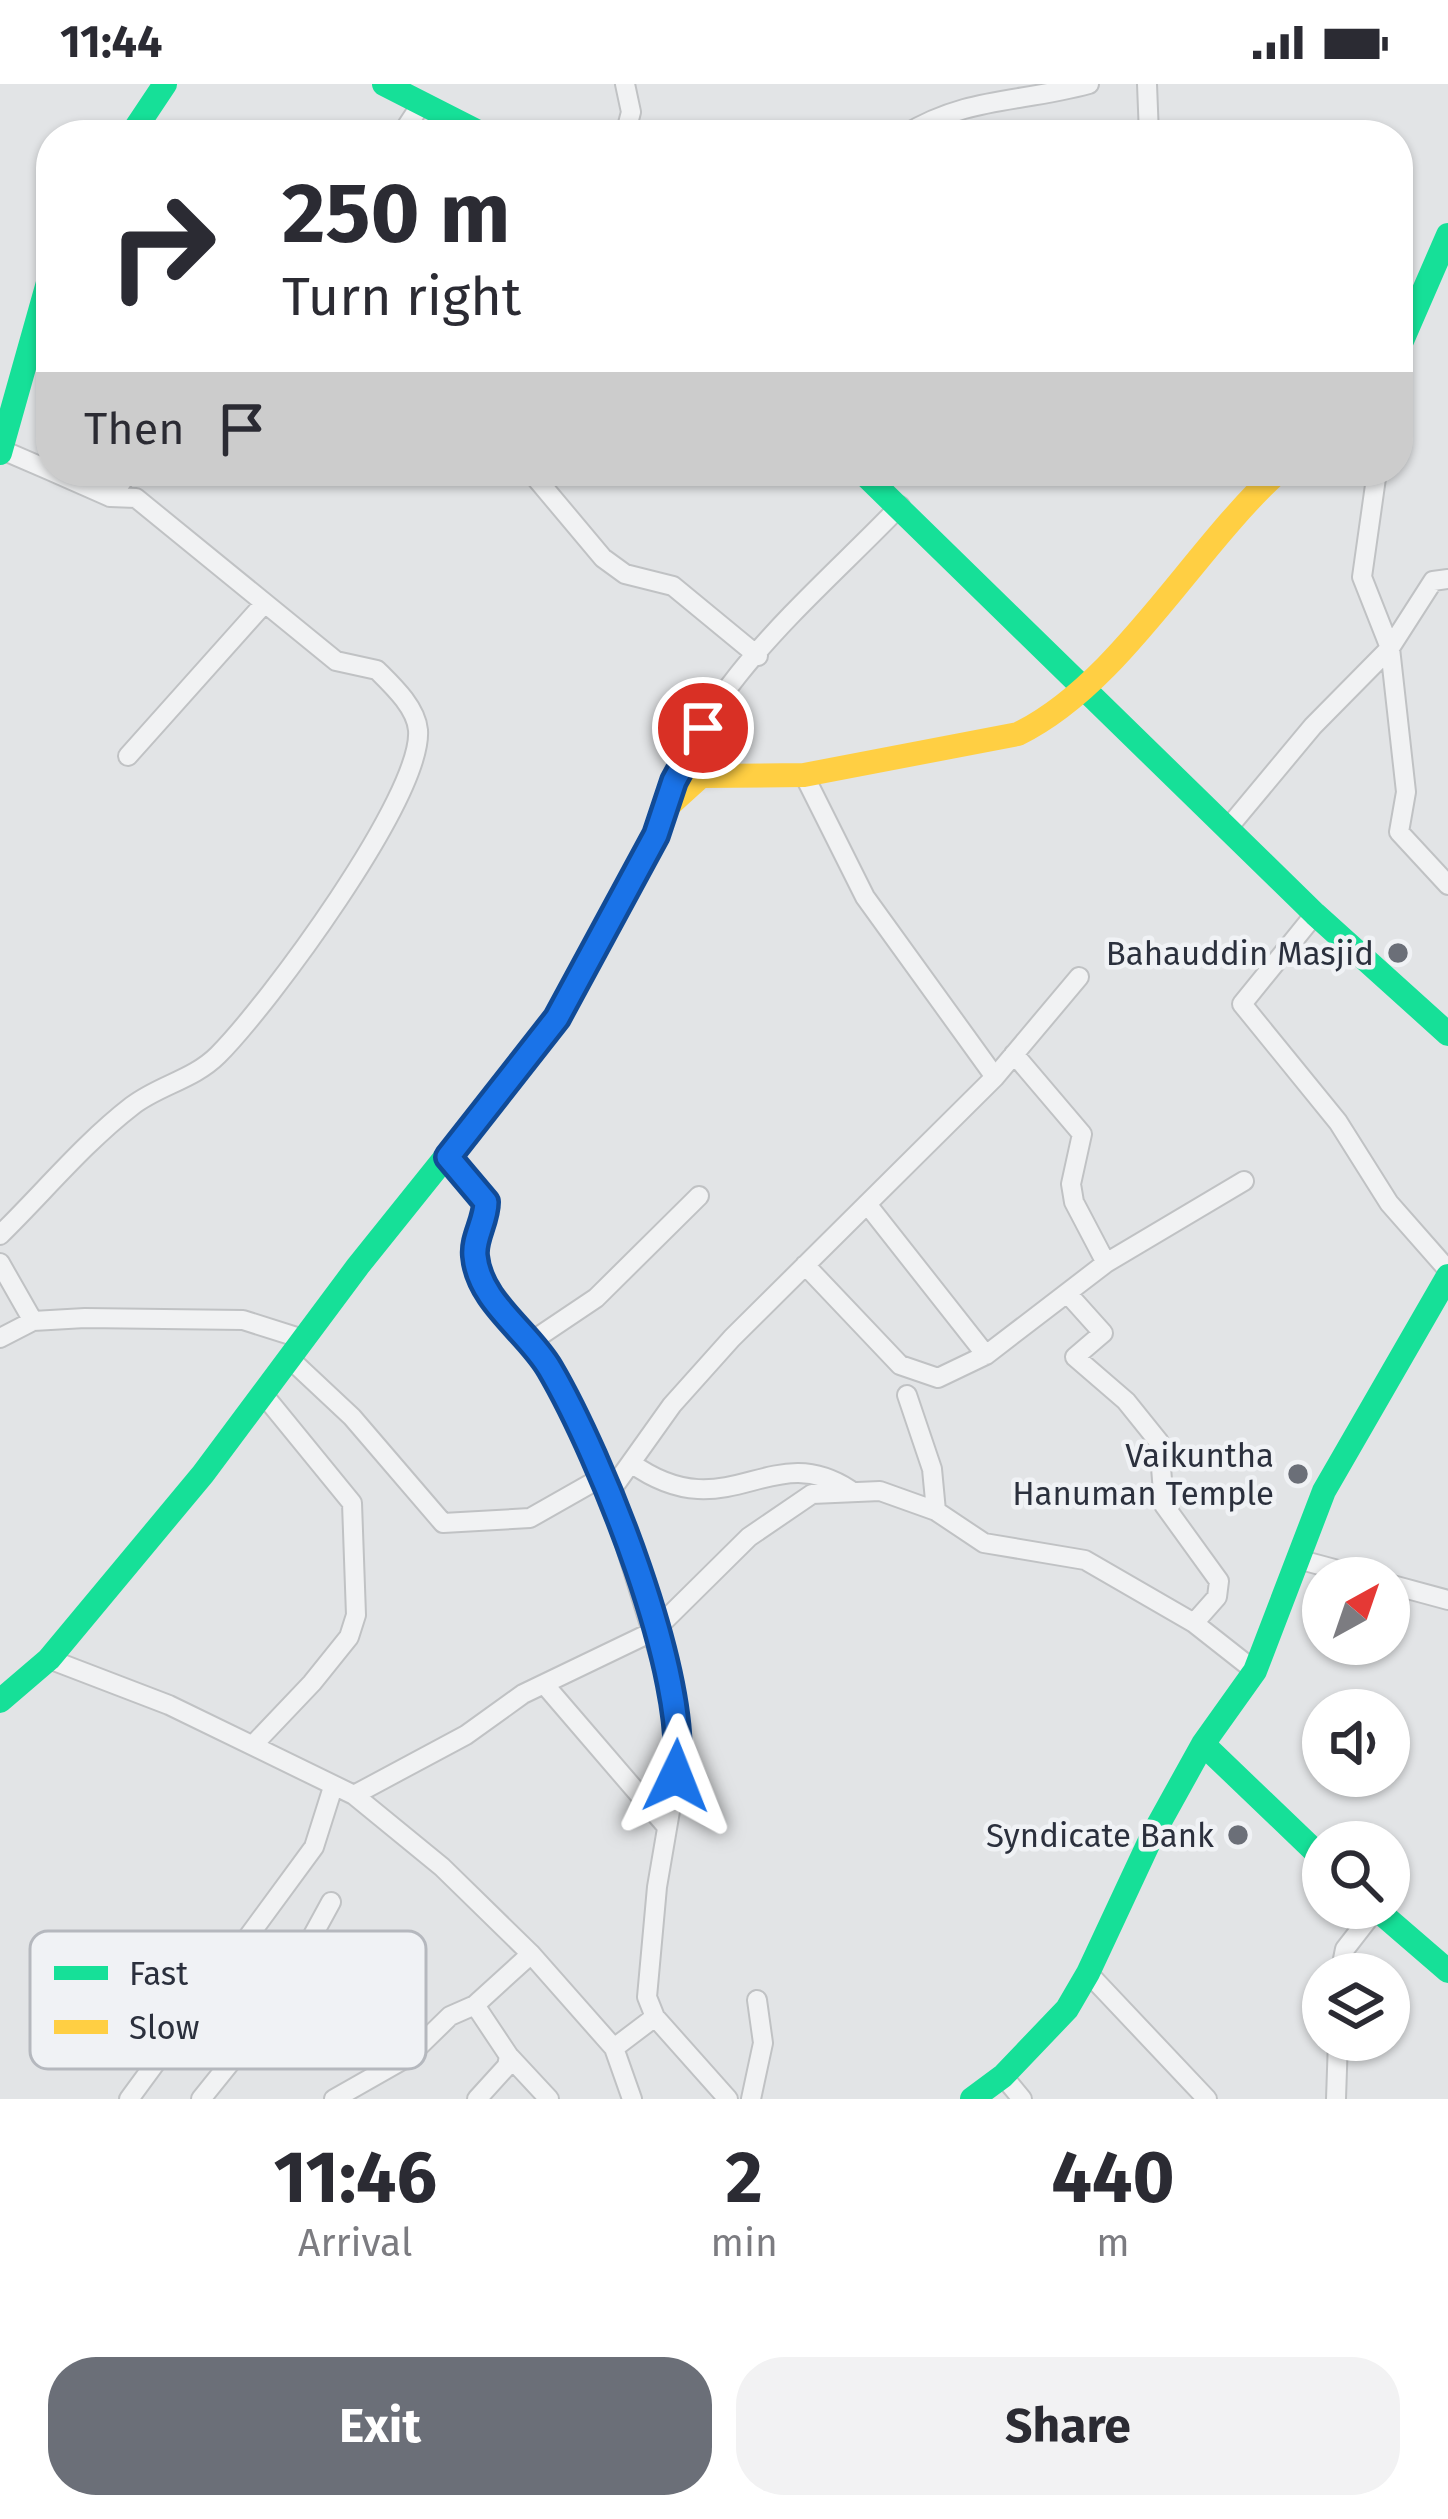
<!DOCTYPE html>
<style>
:root{--surface:#fff;--page:#f2f2f3;--text:#2b2b33;--muted:#7c7c81;--accent:#6b6f78}
body{margin:0;font-family:"Fira Sans",sans-serif;background:var(--page);color:var(--text);height:100vh;display:flex;flex-direction:column;font-size:45px;white-space:nowrap}
*{box-sizing:border-box;margin:0}
p{font-size:39px;color:var(--muted)}
.icon{flex:none;width:66px;height:66px;fill:none;stroke:currentColor;stroke-width:2;stroke-linecap:round;stroke-linejoin:round}
.map{position:relative;height:2015px;overflow:hidden}
.drawer{display:flex;flex-direction:column;background:var(--surface);flex:1}
.drawer>*{flex:none}
.guide{position:absolute;left:36px;top:36px;width:1377px;height:366px;border-radius:48px;box-shadow:0 3px 9px #0004;background:#fff;color:var(--text);overflow:hidden}
.needle{width:78px;rotate:40deg}
.fabs{position:absolute;left:1302px;top:1473px;display:grid;gap:24px}
.fabs a{display:grid;place-items:center;width:108px;height:108px;border-radius:50%;background:var(--surface);box-shadow:0 3px 9px #0004;font-size:60px}
.pin{position:absolute;display:grid;place-items:center;width:102px;height:102px;color:#fff;margin:-51px;border:6px solid #fff;border-radius:50%;box-shadow:0 3px 12px #0007}
.me{position:absolute;width:132px;margin:-66px;rotate:2deg;stroke-linejoin:round;filter:drop-shadow(0 0 9px #0008)}
.turn{display:flex;align-items:center;gap:42px;height:252px;padding:0 48px;font-size:54px}
.turn .icon{width:156px;height:156px;stroke-width:2.5}
.turn b{display:block;font-size:84px;line-height:102px}
.then{display:flex;align-items:center;height:114px;padding:0 48px;background:#0003;gap:24px;font-size:45px}
.eta{display:flex;justify-content:space-evenly;align-items:center;height:204px;text-align:center}
.eta b{font-size:72px;font-weight:700;line-height:84px}
.cta{display:flex;gap:24px;margin-top:auto;padding:24px 48px}
.cta a{flex:1;height:138px;border-radius:48px;background:var(--accent);color:#fff;font-size:48px;font-weight:700;line-height:138px;text-align:center}
.cta a+a{background:var(--page);color:var(--text)}
.status{display:flex;justify-content:space-between;align-items:center;height:84px;padding:0 60px;background:var(--surface);direction:ltr}
.status svg{height:33px;fill:currentColor}
.map>svg:first-child{display:block}
.lines{fill:none;stroke-linecap:round;stroke-linejoin:round}
.street-casing{stroke:#c0c2c4;stroke-width:22}
.street{stroke:#f1f2f3;stroke-width:18}
.fast{stroke:#16e098;stroke-width:24}
.slow{stroke:#ffcf43;stroke-width:24}
.route-casing{stroke:#114b97;stroke-width:30}
.route{stroke:#1a73e8;stroke-width:21}
.poi-dot{fill:#6b6f78;stroke:#f0f2f5;stroke-width:4.5}
.labels{text-anchor:middle;stroke-width:9;stroke-linejoin:round;paint-order:stroke}
.poi-label{font-size:33px;fill:#2b303d;stroke:#f0f2f5;text-anchor:end}
.key{fill:#f0f2f5;stroke:#b5b8be;stroke-width:3}
.key-label{font-size:33px;fill:#2b303d}
</style>
<div class="status"><b>11:44</b><svg viewBox="0 0 49 12"><path d="M0 12V9h3v3zM5 12V6h3v6zM10 12V3h3v9zM15 12V0h3v12zM26 1h20v11H26zM47 4h2v5h-2z"/></svg></div>
<div class="map">
<svg width="1448" height="2015" viewBox="0 0 1448 2015">
<rect width="100%" height="100%" fill="#e2e4e6"/>
<g class="lines">
<defs>
<path id="street" d="M1147,0L1149,51
M401,51L422,19
M625,51L631,28L625,0
M904,51C968,12 1020,19 1089,0
M0,365L51,387
M530,387L603,474L625,490L673,502L758,572
M1377,387L1362,493L1390,564L1406,708L1399,748L1448,801
M110,413L130,387
M128,672L263,521
M804,691L865,813L995,993
M668,722C698,603 818,508 900,422
M1228,744L1313,642L1390,564L1433,497L1448,495
M1315,830L1242,920L1338,1038L1389,1119L1448,1186
M1014,970L1082,1050L1071,1100L1074,1118L1106,1179
M449,1073L486,1119L474,1171L484,1197L547,1279L604,1392L678,1632L682,1657L657,1803L647,1913L655,1933L728,2015
M867,1120L986,1271
M0,1151C43,1109 84,1059 132,1022C159,1001 193,996 218,971C268,921 423,712 418,646C416,623 392,601 377,586L336,577L136,414L110,413L51,387
M0,1179L33,1237
M805,1181L900,1281L938,1294L986,1271L1106,1179L1244,1097
M1068,1210L1103,1249L1075,1273L1126,1317L1159,1358L1164,1421L1219,1497L1217,1513L1194,1539
M0,1254L33,1237L85,1234L243,1236L303,1255
M529,1259L596,1214L699,1112
M289,1274L352,1333L443,1439L530,1434L604,1392
M907,1311L932,1385L936,1427
M631,1379C728,1448 769,1353 850,1406
M610,1408L672,1321L732,1254L995,993L1079,893
M1301,1476L1368,1494
M1389,1500L1448,1516
M49,1575L169,1621L354,1711L442,1783L531,1870L614,1964L632,2015
M544,1600L667,1743
M254,1660L312,1599L349,1553L356,1531L352,1419L263,1310
M354,1711L466,1651L523,1610L654,1547L749,1453L812,1410L880,1407L936,1427L984,1459L1085,1476L1194,1539L1255,1587
M1088,1889L1207,2015
M1340,1890L1345,1865L1376,1825
M614,1964L655,1933
M509,1972L549,2015
M1003,1992L1022,2015
M129,2015L314,1763L333,1703
M201,2015L271,1928L331,1818
M334,2015L408,1973L450,1932L475,1921
M477,2015L507,1982L509,1972L475,1921L531,1870
M751,2015L763,1959L757,1916
M1336,2015L1338,1956"/>
</defs>
<use href="#street" class="street-casing"/>
<use href="#street" class="street"/>
<path class="fast" d="M384,0L484,51
M131,51L165,0
M1398,266L1448,151
M0,369L51,188
M861,387L1315,830L1448,950
M0,1617L49,1575L203,1390L358,1182L557,934L636,784
M1203,1660L1323,1775
M1375,1824L1448,1887
M972,2015L1003,1992L1067,1925L1088,1889L1152,1752L1203,1660L1255,1587L1324,1407L1448,1192"/>
<path class="slow" d="M636,784L668,722L701,692L804,691L1018,650C1120,600 1192,466 1279,387"/>
</g>
<g class="lines">
<defs>
<path id="route" d="M676,1692C691,1595 601,1372 550,1285C529,1248 479,1218 475,1172C473,1154 486,1137 486,1118L448,1073L557,934L656,751L674,697L703,644"/>
</defs>
<use href="#route" class="route-casing"/>
<use href="#route" class="route"/>
</g>
<g class="poi-dot">
<circle cx="1398" cy="869" r="12"/>
<circle cx="1298" cy="1390" r="12"/>
<circle cx="1238" cy="1751" r="12"/>
</g>
<g class="labels">
<g class="poi-label">
<text x="1374" y="881">Bahauddin Masjid</text>
<text x="1274" y="1383">Vaikuntha<tspan x="1274" dy="38">Hanuman Temple</tspan></text>
<text x="1214" y="1763">Syndicate Bank</text>
</g>
</g>
<rect x="30" y="1847" width="396" height="138" rx="18" class="key"/>
<rect x="54" y="1882" width="54" height="14" fill="#16e098"/>
<rect x="54" y="1936" width="54" height="14" fill="#ffcf43"/>
<g class="key-label">
<text x="129" y="1901">Fast</text>
<text x="129" y="1955">Slow</text>
</g>
</svg>
<div class="fabs">
<a><svg class="needle" viewBox="-14 -14 28 28"><path d="M0-13l5 13h-10z" fill="#e53935"/><path d="M0 13l5-13h-10z" fill="#7c7c81"/></svg></a>
<a><svg class="icon" aria-label="sound" viewBox="0 0 24 24"><path d="M4 9h4l5-4v14l-5-4H4zM17 9q2 3 0 6"/></svg></a>
<a><svg class="icon" aria-label="search" viewBox="0 0 24 24"><circle cx="10" cy="10" r="6"/><path d="M15 15l6 6"/></svg></a>
<a><svg class="icon" aria-label="layers" viewBox="0 0 24 24"><path d="M12 4l9 5-9 5-9-5zM3 14l9 5 9-5"/></svg></a>
</div>
<div class="pin" style="left:703px;top:644px;background:#d93025"><svg class="icon" aria-label="arrive" viewBox="0 0 24 24"><path d="M6 21V4h12l-3 4 3 4H6"/></svg></div>
<svg class="me" style="left:676px;top:1692px" viewBox="-20 -20 40 40"><path d="M0-17L14 15 0 8-14 15z" fill="#1a73e8" stroke="#fff" stroke-width="4"/></svg>
<div class="guide">
<div class="turn"><svg class="icon" aria-label="right" viewBox="0 0 24 24"><path d="M7 20v-9h11M14 6l5 5-5 5"/></svg><div><b>250 m</b>Turn right</div></div>
<div class="then">Then<svg class="icon" aria-label="arrive" viewBox="0 0 24 24"><path d="M6 21V4h12l-3 4 3 4H6"/></svg></div>
</div>
</div>
<section class="drawer">
<div class="eta">
<div><b>11:46</b><p>Arrival</p></div>
<div><b>2</b><p>min</p></div>
<div><b>440</b><p>m</p></div>
</div>
<div class="cta"><a>Exit</a><a>Share</a></div>
</section>
